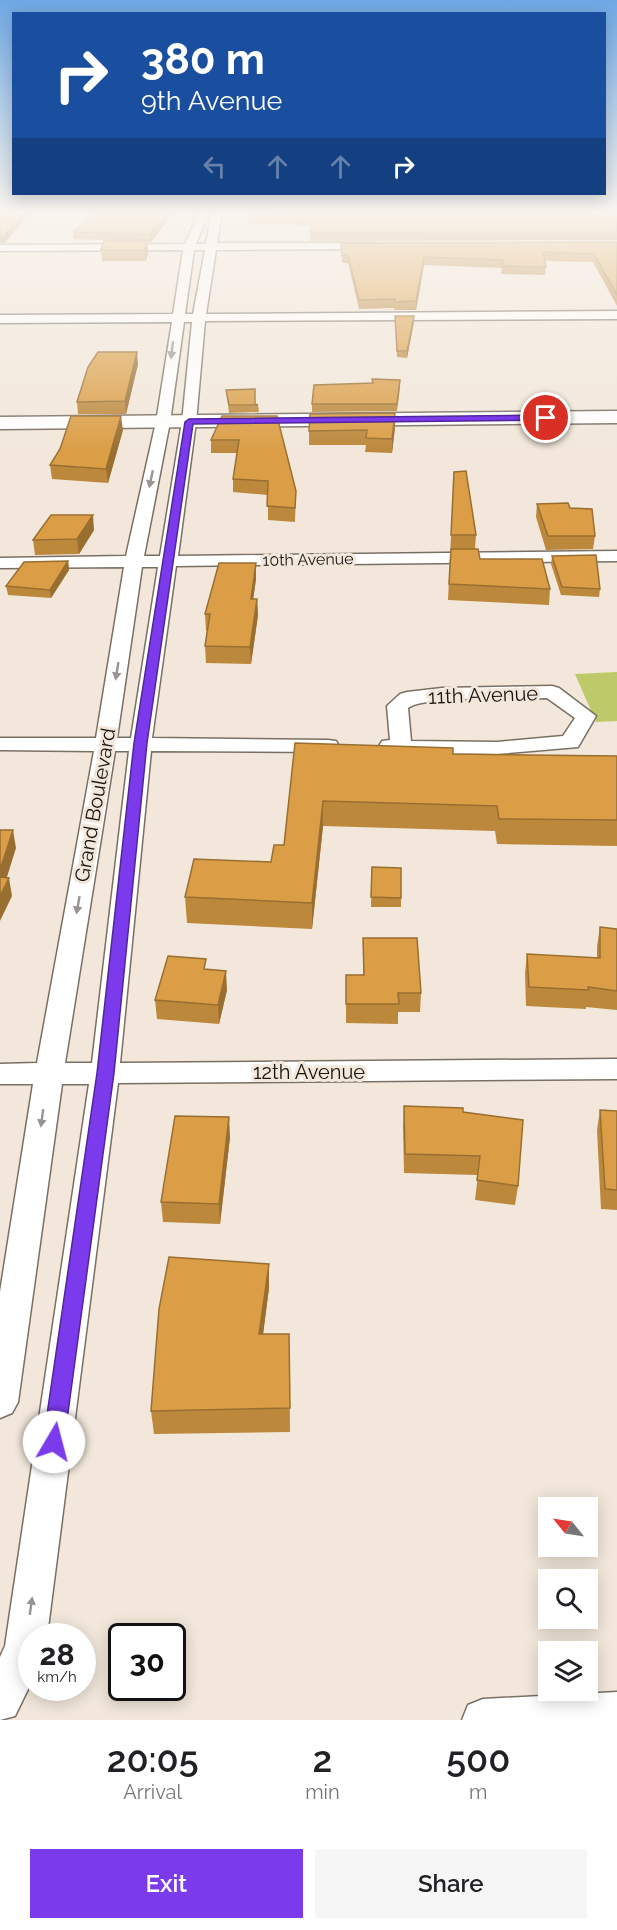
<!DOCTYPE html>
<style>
:root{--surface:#fff;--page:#f6f6f6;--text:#202124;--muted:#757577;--accent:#7c3aed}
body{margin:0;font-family:Raleway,sans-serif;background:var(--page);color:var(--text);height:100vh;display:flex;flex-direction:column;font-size:22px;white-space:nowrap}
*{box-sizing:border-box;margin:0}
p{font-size:20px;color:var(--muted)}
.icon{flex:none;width:33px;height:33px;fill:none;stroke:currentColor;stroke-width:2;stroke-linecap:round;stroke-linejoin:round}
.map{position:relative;height:1720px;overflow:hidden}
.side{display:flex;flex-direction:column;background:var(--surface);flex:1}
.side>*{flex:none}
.top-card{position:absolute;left:12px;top:12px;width:594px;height:183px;border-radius:0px;box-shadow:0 3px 15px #0003;background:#1a4fa0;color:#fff;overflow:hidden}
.needle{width:39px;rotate:300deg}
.controls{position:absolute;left:538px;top:1497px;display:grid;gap:12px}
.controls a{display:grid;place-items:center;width:60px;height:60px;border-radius:0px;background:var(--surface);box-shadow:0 3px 15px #0003;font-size:30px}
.speed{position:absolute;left:18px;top:1623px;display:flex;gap:12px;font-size:30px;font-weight:700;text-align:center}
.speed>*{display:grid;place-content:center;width:78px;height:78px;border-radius:50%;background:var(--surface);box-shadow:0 3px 15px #0003;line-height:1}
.speed small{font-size:15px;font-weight:400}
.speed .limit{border:3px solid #111;border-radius:9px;background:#fff;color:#111}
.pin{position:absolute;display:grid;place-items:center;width:51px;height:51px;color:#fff;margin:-26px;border:3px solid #fff;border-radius:50%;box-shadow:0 2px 6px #0007}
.me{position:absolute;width:66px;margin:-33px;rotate:8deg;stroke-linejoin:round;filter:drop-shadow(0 0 4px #0008)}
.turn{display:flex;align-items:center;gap:21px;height:126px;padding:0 30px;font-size:27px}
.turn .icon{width:78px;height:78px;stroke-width:2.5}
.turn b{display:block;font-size:42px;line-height:51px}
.lanes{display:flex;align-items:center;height:57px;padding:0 30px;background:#0003;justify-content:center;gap:30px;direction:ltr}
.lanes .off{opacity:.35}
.eta{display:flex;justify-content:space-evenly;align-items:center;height:102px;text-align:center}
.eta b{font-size:36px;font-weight:600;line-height:42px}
.button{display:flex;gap:12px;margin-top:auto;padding:12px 30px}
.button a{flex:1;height:69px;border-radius:0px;background:var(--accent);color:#fff;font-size:24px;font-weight:600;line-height:69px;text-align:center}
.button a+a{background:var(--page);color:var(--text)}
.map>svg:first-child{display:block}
.green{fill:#beca69}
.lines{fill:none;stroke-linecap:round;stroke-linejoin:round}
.street-casing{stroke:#797064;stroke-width:3}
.secondary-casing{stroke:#797064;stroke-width:3}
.street{fill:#fff;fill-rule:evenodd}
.secondary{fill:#fff;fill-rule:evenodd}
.wall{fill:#bc883c}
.shaded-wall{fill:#996f31}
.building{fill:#db9e46;stroke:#996f31;stroke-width:1.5}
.oneway{fill:#979593}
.route{fill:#7c3aed;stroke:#51269a;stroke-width:1.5}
.labels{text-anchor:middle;stroke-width:6;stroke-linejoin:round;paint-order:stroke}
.far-street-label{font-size:16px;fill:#181410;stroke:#f2e7da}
.street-label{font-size:20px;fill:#181410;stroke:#f2e7da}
</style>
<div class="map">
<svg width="617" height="1720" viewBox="0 0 617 1720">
<rect width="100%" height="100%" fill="#f2e7da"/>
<path class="green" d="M617,672V721L596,722L575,674Z"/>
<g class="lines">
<defs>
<path id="street" d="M199,212H209L196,244H206L212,212H222L217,243H375L381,246L375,249L216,250L206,314L617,311V319L205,321L196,422L178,556L617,551V561L176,566L152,738L328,740L336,741L339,746L336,751L328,752L151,751L120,1063L617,1059V1079L118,1083L47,1636H32V1681L15,1716L0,1720V1657L5,1646L89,1084H62L18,1402L12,1413L0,1418V1292L33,1084H0V1064L37,1063L94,751L0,750V738H96L124,567L0,568V558L126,556L156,422L172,322L0,323V315L173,314L183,250L0,251V245L185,244ZM194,250H205L193,314H185ZM184,322H192L182,422L160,556H144L170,422ZM142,567H158L131,738H117ZM115,751H129L92,1063H65Z
M552,686L559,688L596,716L578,747L497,754L401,753L382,751L379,746L382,741L390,740L387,706L400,694L407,692L442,688ZM547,698L575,718L563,736L497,742L411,741L408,708C424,695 522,699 547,698Z
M617,1692V1720H462L468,1705L483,1699Z"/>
<path id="secondary" d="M617,411V423L0,429V417Z"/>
</defs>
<use href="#street" class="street-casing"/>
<use href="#secondary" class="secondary-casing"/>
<use href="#street" class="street"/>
<use href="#secondary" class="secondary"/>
</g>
<path class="wall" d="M96,212H174L151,242H147L148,252L146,261H102L101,250L127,241L74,239L73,232Z
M617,212V240L310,241V233L313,225L248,224V216Z
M617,242V306L593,262L545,261L546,267L545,275L501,274L502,268L424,265L416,310H394V308L359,309L348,263H342L341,252V243Z
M395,316L414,322L407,358L397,357Z
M138,364L126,414H78L77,402Z
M400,387L397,411L312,412V404Z
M226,390L255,404L258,405L259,412L229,413Z
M395,413V427L392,453L365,452L366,445H309V431Z
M222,416L296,491L295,522L268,520V495L233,492V479L237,453H211V440Z
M123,430L108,483L52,479L50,465Z
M454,472L476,535L475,549L480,559L550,589L549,605L448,600Z
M537,504L570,508L595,536L593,549L546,550L536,517Z
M94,530L79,554L35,555L33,540Z
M552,556L600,589L599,597L561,595L551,564Z
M68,561L69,570L51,598L8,595L6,586Z
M256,563V579L253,599H257L258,615L251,664L206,663L205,646L207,631H206L205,614Z
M295,743L453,754L617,756V846L497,844L495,831L323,826L312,929L187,923L185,897L271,862L284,845Z
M372,867L401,898V907H371Z
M600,927L617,929V1010L586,1007V1009L526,1006L525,973L527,954L597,958V946Z
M363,938L421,993L420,1012H398V1024L346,1023V975H363Z
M227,990L219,1024L157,1019L155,1000Z
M404,1106L463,1112L518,1186L515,1205L475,1200L478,1175L404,1173L403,1126Z
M600,1110L617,1111V1210L601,1209L597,1130Z
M230,1137L220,1224L163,1222L161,1202Z
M269,1288L263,1334H289L290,1432L154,1434L151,1411Z"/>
<path class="shaded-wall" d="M25,212H31L5,243H0V237Z
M168,212H174L151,242L150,234Z
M147,241L148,252L146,261L145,250Z
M424,257V265L416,310V301Z
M414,316V322L407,358V351Z
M137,352L138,364L126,414L125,401Z
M395,413V427L392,453V439Z
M121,416L123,430L108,483L106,469Z
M93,515L94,530L79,554L77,539Z
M68,561L69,570L51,598L50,590Z
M256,563V579L251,615V599Z
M257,599L258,615L251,664L250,647Z
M323,801V826L312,929V903Z
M13,830L16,848L2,893L9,878L12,896L0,921V870Z
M226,971L227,990L219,1024L218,1005Z
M229,1117L230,1137L220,1224L219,1204Z
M269,1264V1288L260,1358L259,1334Z"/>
<path class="building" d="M0,212H25L4,236L0,237Z
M96,212H168L150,234L73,232Z
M249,212H617V232L310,233L315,217L248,216Z
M104,241H147L145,250H101Z
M617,242V295L594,254L543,252L546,267L502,266L504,260L424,257L416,301L395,302V299L359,300L348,255H342L341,243Z
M395,316H414L407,351H397Z
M98,352H137L125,401L77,402L88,367Z
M372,379L400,380L397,404H312L314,385L373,383Z
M255,389V404L258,405H229L226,390Z
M395,413L392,439L366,438L367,430L309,431L310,414Z
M71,416H121L106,469L50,465L60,449Z
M222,416H277L296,491L295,508L267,506L268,481L233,479L239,440H211Z
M466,471L476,535H451L454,472Z
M568,503L570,508L592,509L595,536H548L537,504Z
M51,515H93L77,539L33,540Z
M451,549H478L480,559H542L550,589L449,584Z
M596,555L600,589L562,587L552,556Z
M68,561L50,590L6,586L24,562Z
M219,563H256L251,599H257L250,647L205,646L210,614H205Z
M295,743L453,748V754L617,756V820L499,819L497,806L323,801L312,903L185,897L194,859L271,862L274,845H284Z
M0,830H13L0,870Z
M372,867L401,868V898L371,897Z
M0,877L9,878L0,896Z
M600,927L617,929V991L588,987L589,990L529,987L527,954L600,958Z
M363,938H417L421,993H398L399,1004H346V975H364Z
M168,956L206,959L204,969L226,971L218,1005L155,1000Z
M404,1106L463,1108V1112L523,1120L518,1186L477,1180L480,1156L405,1154Z
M600,1110L617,1111V1190L605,1189Z
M175,1116L229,1117L219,1204L161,1202Z
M169,1257L269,1264L259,1334H289L290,1408L151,1411L159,1309Z"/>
<defs><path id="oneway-solid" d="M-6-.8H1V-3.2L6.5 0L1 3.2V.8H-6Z" transform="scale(1.5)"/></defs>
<g class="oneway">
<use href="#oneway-solid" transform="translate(172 350) rotate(97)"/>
<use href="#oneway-solid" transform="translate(151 479) rotate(102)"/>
<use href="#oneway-solid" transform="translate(117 671) rotate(99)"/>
<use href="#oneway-solid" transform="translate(78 905) rotate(100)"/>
<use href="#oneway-solid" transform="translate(42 1118) rotate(98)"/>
<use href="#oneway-solid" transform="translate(31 1606) rotate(-82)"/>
</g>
<linearGradient id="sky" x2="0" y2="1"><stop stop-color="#6fa9e5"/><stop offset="0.47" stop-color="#f9f4ee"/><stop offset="1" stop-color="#f9f4ee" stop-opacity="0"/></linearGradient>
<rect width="617" height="452" fill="url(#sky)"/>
<path class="route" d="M546,415L549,416V420L193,424L147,743L114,1073L64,1442L61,1449L54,1452L46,1449L43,1442L97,1073L134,743L185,422L189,419Z"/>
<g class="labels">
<g class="far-street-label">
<text transform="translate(308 559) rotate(-1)" y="6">10th Avenue</text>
</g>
<g class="street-label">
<text transform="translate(483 695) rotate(-2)" y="7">11th Avenue</text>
<text transform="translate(95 805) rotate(-80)" y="7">Grand Boulevard</text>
<text x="309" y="1079">12th Avenue</text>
</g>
</g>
</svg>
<div class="controls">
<a><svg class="needle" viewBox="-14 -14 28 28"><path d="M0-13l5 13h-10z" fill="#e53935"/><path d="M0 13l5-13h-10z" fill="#757577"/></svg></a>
<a><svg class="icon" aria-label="search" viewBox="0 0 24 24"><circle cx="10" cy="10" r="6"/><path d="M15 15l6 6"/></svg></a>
<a><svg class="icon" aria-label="layers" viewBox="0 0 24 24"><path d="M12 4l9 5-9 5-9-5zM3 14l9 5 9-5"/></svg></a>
</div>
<div class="speed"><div>28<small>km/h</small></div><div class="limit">30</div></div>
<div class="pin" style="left:546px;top:418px;background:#d93025"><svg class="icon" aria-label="arrive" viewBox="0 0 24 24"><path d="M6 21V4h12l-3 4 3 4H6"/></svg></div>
<svg class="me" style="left:54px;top:1442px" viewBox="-20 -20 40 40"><circle r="19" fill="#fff"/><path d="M0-13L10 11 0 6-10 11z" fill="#7c3aed"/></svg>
<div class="top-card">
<div class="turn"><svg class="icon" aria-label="right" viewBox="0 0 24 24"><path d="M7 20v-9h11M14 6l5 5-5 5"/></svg><div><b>380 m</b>9th Avenue</div></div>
<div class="lanes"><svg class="icon off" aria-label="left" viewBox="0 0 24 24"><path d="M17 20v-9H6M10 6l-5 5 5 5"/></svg><svg class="icon off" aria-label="ahead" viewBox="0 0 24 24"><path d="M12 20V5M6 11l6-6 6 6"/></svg><svg class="icon off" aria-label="ahead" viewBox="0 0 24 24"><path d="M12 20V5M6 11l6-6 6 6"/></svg><svg class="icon" aria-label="right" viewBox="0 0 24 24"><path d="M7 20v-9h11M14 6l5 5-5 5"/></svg></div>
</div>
</div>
<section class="side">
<div class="eta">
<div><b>20:05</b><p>Arrival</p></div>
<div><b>2</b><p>min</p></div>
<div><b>500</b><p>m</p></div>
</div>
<div class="button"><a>Exit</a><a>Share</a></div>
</section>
